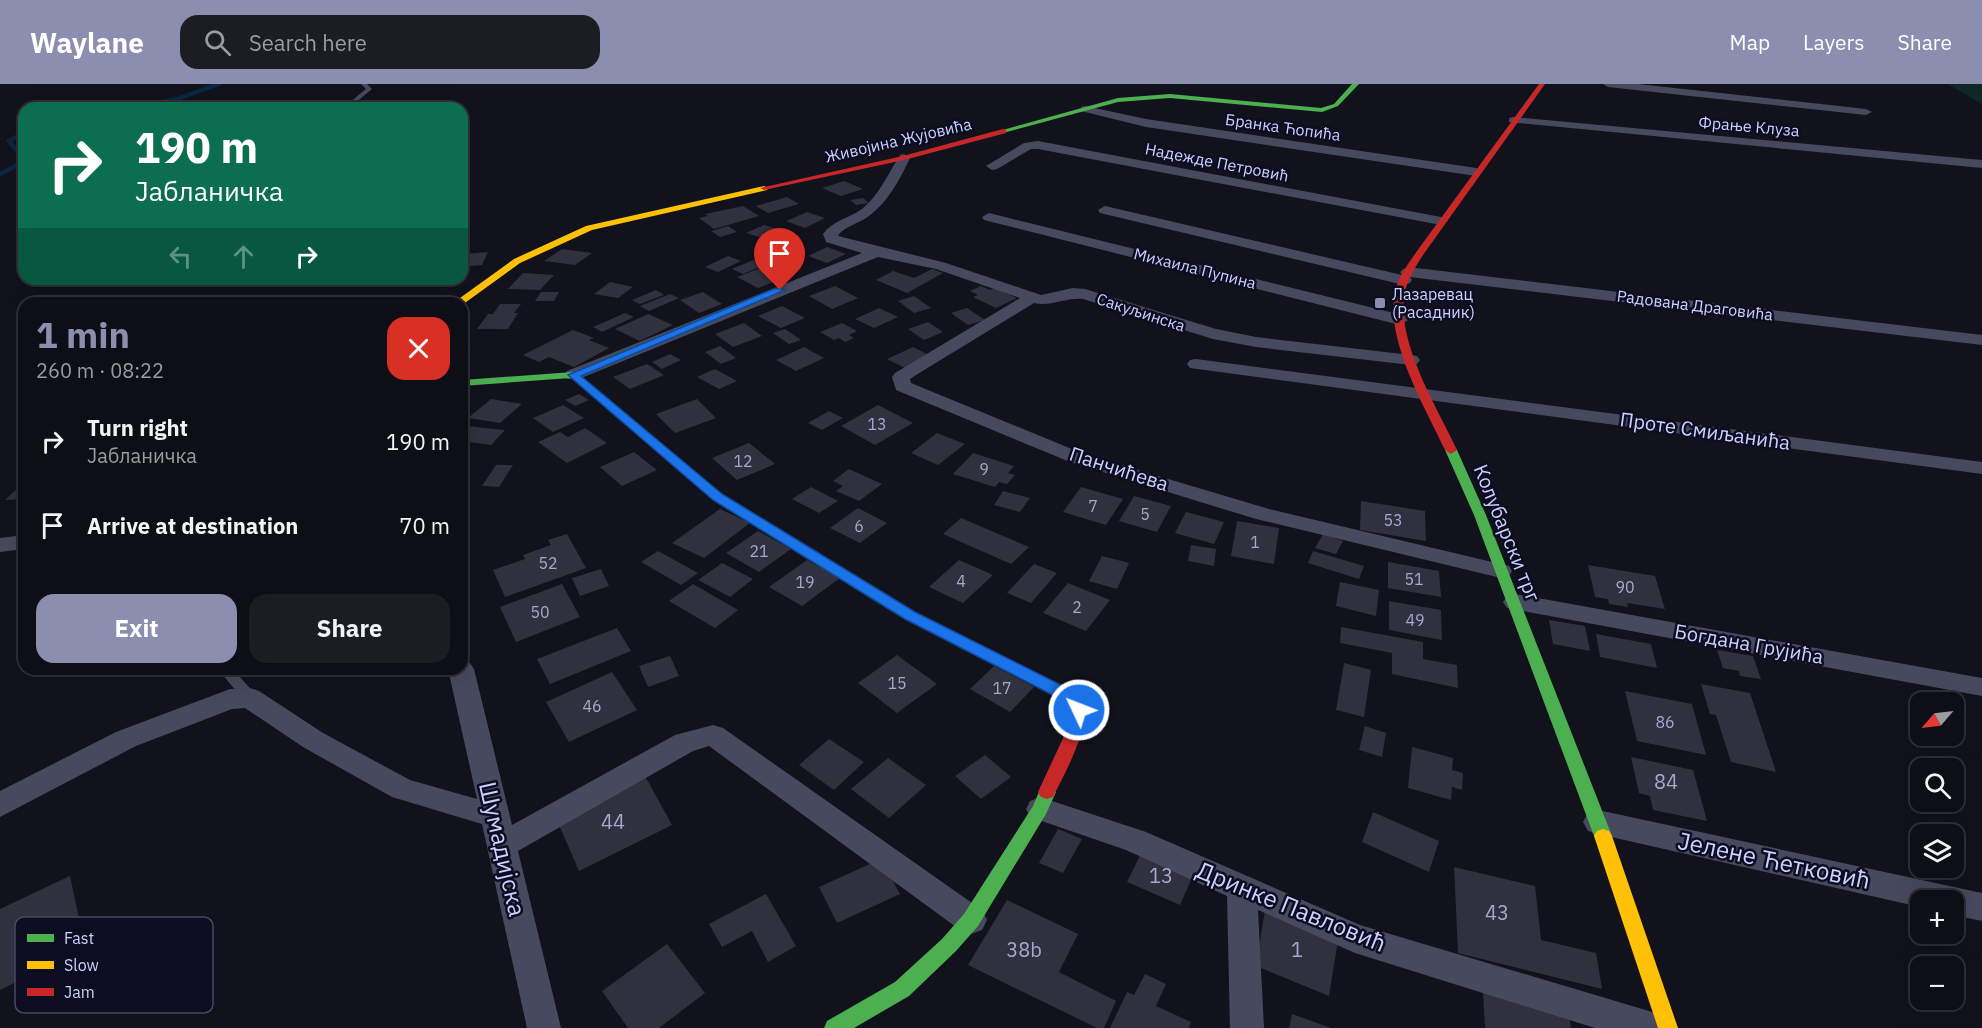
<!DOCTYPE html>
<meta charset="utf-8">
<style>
:root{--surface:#0e0e16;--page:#1c1c23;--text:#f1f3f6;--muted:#9b9ca1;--line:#2e2e35;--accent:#8c8eb0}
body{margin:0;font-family:"IBM Plex Sans",sans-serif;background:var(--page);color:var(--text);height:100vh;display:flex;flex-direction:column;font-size:22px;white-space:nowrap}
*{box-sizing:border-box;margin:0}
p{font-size:20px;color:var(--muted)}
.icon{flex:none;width:33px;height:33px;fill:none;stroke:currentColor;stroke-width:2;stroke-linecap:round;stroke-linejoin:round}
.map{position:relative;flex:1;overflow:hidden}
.details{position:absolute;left:18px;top:213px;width:450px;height:378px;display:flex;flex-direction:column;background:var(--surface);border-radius:18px;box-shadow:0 6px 24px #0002,0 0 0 2px var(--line)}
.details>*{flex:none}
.hud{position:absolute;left:18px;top:18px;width:450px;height:183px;border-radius:18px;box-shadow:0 6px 24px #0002,0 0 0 2px var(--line);background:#0b6e4f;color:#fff;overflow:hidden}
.needle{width:39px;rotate:242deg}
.fabs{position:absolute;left:1910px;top:608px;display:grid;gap:12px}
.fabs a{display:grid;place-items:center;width:54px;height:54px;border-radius:12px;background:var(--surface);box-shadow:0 6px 24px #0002,0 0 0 2px var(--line);font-size:30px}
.pin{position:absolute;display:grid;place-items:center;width:51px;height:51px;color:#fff;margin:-62px -26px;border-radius:50% 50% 50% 0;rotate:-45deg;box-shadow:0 0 6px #0007}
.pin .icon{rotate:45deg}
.me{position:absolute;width:66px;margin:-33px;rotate:313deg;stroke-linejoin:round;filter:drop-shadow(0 0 4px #0008)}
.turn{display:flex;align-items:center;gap:21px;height:126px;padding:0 18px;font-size:27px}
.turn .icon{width:78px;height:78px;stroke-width:2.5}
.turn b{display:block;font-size:42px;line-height:51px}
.lanes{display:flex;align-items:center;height:57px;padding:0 18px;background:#0003;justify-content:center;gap:30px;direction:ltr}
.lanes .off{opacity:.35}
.round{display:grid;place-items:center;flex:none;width:63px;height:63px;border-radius:18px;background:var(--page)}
.head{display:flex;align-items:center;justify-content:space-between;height:102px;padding:0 18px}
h1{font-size:36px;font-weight:700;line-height:45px;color:var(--accent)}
.cta{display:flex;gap:12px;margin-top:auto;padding:12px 18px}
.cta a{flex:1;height:69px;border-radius:18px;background:var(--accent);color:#fff;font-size:24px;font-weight:700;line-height:69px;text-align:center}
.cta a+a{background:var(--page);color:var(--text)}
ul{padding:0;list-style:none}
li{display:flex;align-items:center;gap:18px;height:84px;padding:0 18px}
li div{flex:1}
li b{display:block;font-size:22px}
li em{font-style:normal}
header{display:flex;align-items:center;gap:36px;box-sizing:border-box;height:84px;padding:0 30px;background:var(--accent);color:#fff}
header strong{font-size:28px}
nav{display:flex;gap:33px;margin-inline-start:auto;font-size:21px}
.search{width:420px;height:54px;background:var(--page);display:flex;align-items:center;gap:15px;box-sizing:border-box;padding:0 21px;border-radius:18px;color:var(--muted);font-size:22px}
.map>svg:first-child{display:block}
.green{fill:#102825}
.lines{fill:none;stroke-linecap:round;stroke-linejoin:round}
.stream{stroke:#0c2740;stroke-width:4.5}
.building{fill:#30303f}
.lane{fill:#47495e;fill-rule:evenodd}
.street{fill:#47495e;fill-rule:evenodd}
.fast{fill:#4caf50;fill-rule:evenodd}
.slow{fill:#ffc107;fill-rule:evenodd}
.jam{fill:#c62828;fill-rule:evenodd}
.route{fill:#1a73e8;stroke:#114b97;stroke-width:1.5}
.poi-dot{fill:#8c8eb0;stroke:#0d0d22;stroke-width:2}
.labels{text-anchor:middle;stroke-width:5;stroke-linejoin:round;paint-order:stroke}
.far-street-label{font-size:16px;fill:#ced1ff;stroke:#0d0d22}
.far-poi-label{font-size:16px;fill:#ced1ff;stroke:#0d0d22;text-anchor:start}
.number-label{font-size:16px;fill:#a6a9cf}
.street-label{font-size:20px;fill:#ced1ff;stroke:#0d0d22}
.near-number-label{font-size:20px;fill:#a6a9cf}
.near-street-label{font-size:24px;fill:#ced1ff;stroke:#0d0d22}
.key{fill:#0d0d22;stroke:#474864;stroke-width:1.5}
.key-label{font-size:16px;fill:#ced1ff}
</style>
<header>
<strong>Waylane</strong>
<div class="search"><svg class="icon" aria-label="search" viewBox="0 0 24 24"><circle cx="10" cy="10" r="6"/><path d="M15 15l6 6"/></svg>Search here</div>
<nav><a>Map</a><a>Layers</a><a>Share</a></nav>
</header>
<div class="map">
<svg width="1982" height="944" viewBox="0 0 1982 944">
<rect width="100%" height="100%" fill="#12121d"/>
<path class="green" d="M1948,0H1982V20Z"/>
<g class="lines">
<path class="stream" d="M133,24L177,15L219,0
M0,90L19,80L18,68L9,57L24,49"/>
</g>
<path class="building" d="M844,97L863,105L841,112L822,104Z
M787,113L799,120L768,129L756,122Z
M863,114L869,119L856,121L850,116Z
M743,122L759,132L714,145L699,134L708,132L705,130Z
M807,128L825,134L805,144L786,137Z
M764,141L795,150L777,159L746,149Z
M728,142L737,148L720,153L711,147Z
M827,163L846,170L827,179L808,172Z
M562,165L592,169L575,181L544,177Z
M488,168L482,181L462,183V170Z
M728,172L741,177L718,188L705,183Z
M753,176L764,181L743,190L732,185Z
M765,182L786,193L758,204L737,193Z
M932,185L943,189L907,209L876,196L893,187L914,194Z
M523,189L554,191L540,206L508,205Z
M610,198L633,203L618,214L594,210Z
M835,202L858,214L832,225L809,212Z
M981,202L990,206L995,204L1017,214L996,224L973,213L978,211L970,207Z
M656,206L664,211L640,220L632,216Z
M541,208H559L554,217H535Z
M703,208L722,220L699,229L680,216Z
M670,210L679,214L649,227L640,222Z
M914,212L931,224L914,229L898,217Z
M500,220H521L514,229H518L508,245H477L488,230H493Z
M782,222L805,234L781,244L758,232Z
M879,224L898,233L874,244L855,235Z
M967,224L985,236L968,241L951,229Z
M625,229L634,233L602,248L593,243Z
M648,230L673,241L640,257L615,245Z
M928,238L943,248L924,256L908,245Z
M744,239L762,252L733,263L715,250Z
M842,239L857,247L849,251L854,254L845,258L839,254L834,256L820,248Z
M785,245L801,256L789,260L773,249Z
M573,246L594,254L589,256L609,264L574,283L549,273L539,278L523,271Z
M720,262L736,274L721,280L705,268Z
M804,263L824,274L796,287L776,276Z
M913,263L931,272L905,284L887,275Z
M462,265H471L462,286Z
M670,270L681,276L662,285L652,278Z
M647,280L664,291L630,305L613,293Z
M715,285L737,297L719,305L697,293Z
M579,310L589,316L575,322L565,316Z
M491,315L522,320L500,339L468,334Z
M697,315L716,334L675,349L656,330Z
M563,321L584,334L553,348L533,334Z
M878,321L913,339L875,361L841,342Z
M829,327L843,334L822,346L808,339Z
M466,342L505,346L491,361L462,357V346Z
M585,344L607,359L567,379L538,358L560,348L568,353Z
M937,349L965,360L938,381L911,369Z
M749,359L775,380L737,396L712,374Z
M634,368L657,386L622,402L600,383Z
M973,369L1014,382L1008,389L1015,391L1007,400L999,398L995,403L953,390Z
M496,381H513L499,403L482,402Z
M849,385L882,400L859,417L836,407L843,402L833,397Z
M24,398V415L5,416Z
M811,403L838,417L819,429L792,415Z
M1081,403L1123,415L1106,441L1063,428Z
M1003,407L1030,414L1020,428L994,421Z
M1134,412L1171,422L1157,448L1119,437Z
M1361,417L1425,427L1426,457L1360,446Z
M858,424L887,439L860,459L830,444Z
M720,425L750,439L704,474L672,459Z
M1186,428L1224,438L1214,460L1175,449Z
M961,434L1029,463L1011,480L943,450Z
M1237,437L1279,444L1274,480L1231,472Z
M758,447L791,465L759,488L726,469Z
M567,450L586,484L505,513L493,486L525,475L523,471L551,461L548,456Z
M1323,450L1343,457L1336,470L1315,464Z
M1191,461L1216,465L1214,482L1188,477Z
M658,467L698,489L681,501L641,478Z
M1313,467L1364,482L1359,495L1308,479Z
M1102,472L1129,479L1117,505L1089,497Z
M807,476L840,494L802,522L769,503Z
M959,476L993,491L963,519L929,503Z
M1388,478L1439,487L1441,513L1388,504Z
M722,479L753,495L730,513L698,496Z
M1034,480L1057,489L1031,519L1007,509Z
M1588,481L1655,492L1665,525L1627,519L1628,523L1609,520L1608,515L1595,513Z
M601,485L609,502L580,512L572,494Z
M1340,498L1379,506L1376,532L1336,522Z
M1068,499L1110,516L1086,547L1043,529Z
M562,500L580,533L516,558L500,523Z
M693,500L738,526L715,544L669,517Z
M1389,517L1441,526L1442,556L1389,546Z
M1549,536L1585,542L1590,567L1553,560Z
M1341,543L1423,558V575L1457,581L1458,604L1392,590V569L1340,559Z
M617,544L631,567L550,600L537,575Z
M1596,550L1651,560L1657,584L1600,573Z
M1717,566L1753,572L1761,595L1740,592L1739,587L1723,584Z
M897,571L937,600L897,629L858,599Z
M670,572L679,592L648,603L639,582Z
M1344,579L1371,586L1364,633L1336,626Z
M994,582L1034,603L1010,628L970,605Z
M612,588L637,626L569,658L546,618Z
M1701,600L1750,609L1776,688L1731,678L1716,631L1710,630Z
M1625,607L1692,620L1706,671L1637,657Z
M1365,642L1386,649L1382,673L1359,666Z
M829,655L864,678L834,706L799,681Z
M1412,663L1453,674L1452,686L1463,689L1462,706L1452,703L1451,716L1408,704Z
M985,671L1011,693L981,715L955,692Z
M1631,673L1693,686L1707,737L1653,726L1650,712L1639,709Z
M888,674L926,701L889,734L851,705Z
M645,692L672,741L579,787L556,734Z
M1373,728L1439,757L1429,788L1362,758Z
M1058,745L1082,755L1063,789L1039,779Z
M1143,765L1195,787L1180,821L1127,798Z
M881,775L900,810L837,839L819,803Z
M1454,783L1535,802L1541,856L1596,869L1602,905L1458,869Z
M70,792L85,863L0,906V825Z
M766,810L796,862L768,878L752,847L722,863L709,840Z
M1007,816L1078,850L1059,888L1116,917L1104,944H1097L968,881Z
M1265,826L1339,850L1329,912L1256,882Z
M667,860L705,909L659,944H628L602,907Z
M1145,890L1166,900L1156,922L1191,938L1189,944H1110L1127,908L1134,911Z
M1483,907L1569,929L1571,944H1485Z
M1292,930L1331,944H1289Z"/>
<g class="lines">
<path class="lane" d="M361,0H367L372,5L354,20L355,24H349V19L366,5Z
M218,585H233L255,610L257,614L255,618L250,619L245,618Z"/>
<path class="street" d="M1603,0H1638L1866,25L1872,28L1866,31L1608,3Z
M1085,22L1146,35L1476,84L1482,88L1476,92L1146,43L1081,27V23Z
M1513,33L1982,76V84L1509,38V34Z
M1038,57L1441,133L1448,137L1441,141L1038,65H1031L997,85L992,86L986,82L1024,59Z
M904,70L910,74C900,95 888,118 869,132C860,139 843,143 838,152L946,179L1041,211L1073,204L1085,205L1216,245L1256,253L1411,271L1417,272L1420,276L1417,280L1411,281L1256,263L1213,255L1083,215C1067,213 1050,223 1034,219L916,291L910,295L911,299L1084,370L1269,425L1509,482L1512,487L1509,492L1501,494L1256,435L1070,378L896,306L892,293L895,289L1020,214L936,185L878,173L579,295H567L564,291L567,287L862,169L826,158L823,150C832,137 849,134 862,125C880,110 888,90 900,71Z
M1105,122L1402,191L1400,188L1403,185L1408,183L1982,251V261L1410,193L1412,196L1410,199L1404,201L1100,129L1098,126Z
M989,129L1406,232L1408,236L1400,241L984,136L982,133Z
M1196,275L1982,378V390L1190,284L1187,280L1190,276Z
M24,451V465L0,468V454Z
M1515,510L1982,594V612L1507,524L1503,518L1507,512Z
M462,576L470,579L474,585L512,741L675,651L713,641L723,644L982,826L987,836L982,846L971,850L960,846L709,662L693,667L518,767L561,944H527L482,740L392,713L303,663L245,624L232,625L136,662L0,733V707L116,648L230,605L250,604L259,607L323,649L410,696L477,715L448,585H462Z
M1040,713L1146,748L1360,841L1649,927L1661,932L1666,944H1595L1355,869L1258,826L1264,944H1230L1227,812L1126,766L1030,733L1026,725L1030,717Z
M1598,726L1982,809V837L1953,831V816H1920V823L1598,750L1588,747L1583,738L1588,729Z"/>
<path class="fast" d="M1352,0H1359L1338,22L1322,28L1170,14L1118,18L1003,49L999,47L1118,14L1170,10L1321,24L1334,20Z
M573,288L577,289L721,410L906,524L908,527L906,530H896L713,416L571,294L462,302V296Z
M1451,362L1457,366L1486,431L1612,752L1609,757L1603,759L1597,757L1594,752L1474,431L1445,366Z
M1047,701L1053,703L1056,708L1046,730L978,842L956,867L909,912L854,944H824L827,937L895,898L942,855L964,830L1033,722L1041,703Z"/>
<path class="slow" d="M764,102L768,104L767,106L592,146L520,179L462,221L453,219L514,175L586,142Z
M1603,745L1609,747L1612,752L1678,944H1658L1594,752L1597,747Z"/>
<path class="jam" d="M1539,0H1545L1423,171C1416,182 1408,194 1405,208C1395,257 1437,323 1457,366L1451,370L1445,366C1425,323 1385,257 1395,208C1398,193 1408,180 1417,167Z
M1003,45H1006V49L904,76L764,106L760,104L903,72Z
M901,522L1083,612C1095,635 1064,691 1053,713L1047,715L1041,713L1038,708L1065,650L1069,619L896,530L894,527Z"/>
</g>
<path class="route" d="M776,204L785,206L581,292L722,410L915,528L1083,612L1087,626L1085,630H1073L1070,620L905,535L713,416L568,291Z"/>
<rect class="poi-dot" x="1374" y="213" width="12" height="12" rx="3"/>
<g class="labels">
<g class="far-street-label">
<text transform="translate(1749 42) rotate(5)" y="6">Фрање Клуза</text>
<text transform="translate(1283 43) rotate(8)" y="6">Бранка Ћопића</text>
<text transform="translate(898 56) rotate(-13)" y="6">Живојина Жујовића</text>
<text transform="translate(1217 78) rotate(11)" y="6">Надежде Петровић</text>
<text transform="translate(1195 184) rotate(14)" y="6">Михаила Пупина</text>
<text transform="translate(1695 221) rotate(7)" y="6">Радована Драговића</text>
<text transform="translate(1141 228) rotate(18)" y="6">Сакуљинска</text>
</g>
<g class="far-poi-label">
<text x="1392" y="216">Лазаревац<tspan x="1392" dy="18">(Расадник)</tspan></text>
</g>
<g class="number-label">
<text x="877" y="346">13</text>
<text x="743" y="383">12</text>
<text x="984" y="391">9</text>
<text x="1093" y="428">7</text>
<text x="1145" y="436">5</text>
<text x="1393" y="442">53</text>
<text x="859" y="448">6</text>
<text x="1255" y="464">1</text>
<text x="759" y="473">21</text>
<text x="548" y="485">52</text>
<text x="1414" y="501">51</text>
<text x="961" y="503">4</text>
<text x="805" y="504">19</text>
<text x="1625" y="509">90</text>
<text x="1077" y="529">2</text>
<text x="540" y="534">50</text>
<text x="1415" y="542">49</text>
<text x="897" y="605">15</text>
<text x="1002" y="610">17</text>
<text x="592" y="628">46</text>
<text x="1665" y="644">86</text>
</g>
<g class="street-label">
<text transform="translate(1705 347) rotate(8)" y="7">Проте Смиљанића</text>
<text transform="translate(1119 385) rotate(18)" y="7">Панчићева</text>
<text transform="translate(1507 449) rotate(68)" y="7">Колубарски трг</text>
<text transform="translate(1749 560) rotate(10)" y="7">Богдана Грујића</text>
</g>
<g class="near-number-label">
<text x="1666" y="705">84</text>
<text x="613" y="745">44</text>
<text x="1161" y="799">13</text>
<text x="1497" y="836">43</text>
<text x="1024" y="873">38b</text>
<text x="1297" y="873">1</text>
</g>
<g class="near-street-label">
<text transform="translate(502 765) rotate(77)" y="8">Шумадијска</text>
<text transform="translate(1774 777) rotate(12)" y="8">Јелене Ћетковић</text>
<text transform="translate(1291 823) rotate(22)" y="8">Дринке Павловић</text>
</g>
</g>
<rect x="15" y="833" width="198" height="96" rx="9" class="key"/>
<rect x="27" y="850" width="27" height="8" fill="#4caf50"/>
<rect x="27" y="877" width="27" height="8" fill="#ffc107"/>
<rect x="27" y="904" width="27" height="8" fill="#c62828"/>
<g class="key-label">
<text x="64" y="860">Fast</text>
<text x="64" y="887">Slow</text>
<text x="64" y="914">Jam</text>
</g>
</svg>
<div class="fabs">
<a><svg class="needle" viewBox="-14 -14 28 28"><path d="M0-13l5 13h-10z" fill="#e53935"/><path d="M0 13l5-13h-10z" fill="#9b9ca1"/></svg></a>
<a><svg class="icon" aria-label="search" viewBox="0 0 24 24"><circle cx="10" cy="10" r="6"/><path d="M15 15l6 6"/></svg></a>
<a><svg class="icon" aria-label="layers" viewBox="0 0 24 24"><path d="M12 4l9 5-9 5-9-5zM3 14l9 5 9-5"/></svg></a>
<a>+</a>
<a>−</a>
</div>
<div class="pin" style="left:780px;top:206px;background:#d93025"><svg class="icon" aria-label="arrive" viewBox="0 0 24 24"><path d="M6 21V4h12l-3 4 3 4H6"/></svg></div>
<svg class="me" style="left:1079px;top:626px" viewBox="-20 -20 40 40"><circle r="17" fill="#1a73e8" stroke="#fff" stroke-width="3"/><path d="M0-11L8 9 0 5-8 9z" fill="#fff"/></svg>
<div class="hud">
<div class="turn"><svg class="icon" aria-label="right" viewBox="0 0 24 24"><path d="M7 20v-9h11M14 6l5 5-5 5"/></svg><div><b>190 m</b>Јабланичка</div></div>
<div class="lanes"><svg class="icon off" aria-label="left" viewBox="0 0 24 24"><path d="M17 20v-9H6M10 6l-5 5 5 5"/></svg><svg class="icon off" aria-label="ahead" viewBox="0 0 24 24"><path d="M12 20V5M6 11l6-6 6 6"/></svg><svg class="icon" aria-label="right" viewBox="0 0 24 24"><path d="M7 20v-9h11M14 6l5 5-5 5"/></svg></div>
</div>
<section class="details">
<div class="head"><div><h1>1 min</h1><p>260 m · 08:22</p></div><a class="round" style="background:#d93025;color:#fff"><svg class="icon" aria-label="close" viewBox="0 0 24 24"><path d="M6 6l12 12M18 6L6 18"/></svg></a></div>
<ul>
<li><svg class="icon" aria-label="right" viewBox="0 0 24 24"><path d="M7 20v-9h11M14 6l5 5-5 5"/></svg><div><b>Turn right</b><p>Јабланичка</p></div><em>190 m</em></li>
<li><svg class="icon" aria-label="arrive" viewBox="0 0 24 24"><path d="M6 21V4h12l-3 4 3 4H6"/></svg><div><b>Arrive at destination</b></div><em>70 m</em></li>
</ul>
<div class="cta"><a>Exit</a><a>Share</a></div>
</section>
</div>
